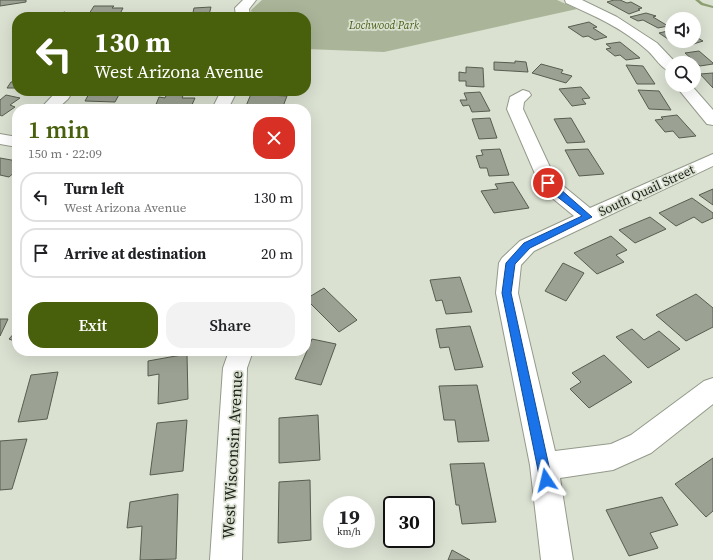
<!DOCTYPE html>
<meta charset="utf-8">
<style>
:root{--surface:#fff;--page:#f2f2f2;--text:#202124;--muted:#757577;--line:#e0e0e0;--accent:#48600c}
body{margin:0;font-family:"Source Serif 4",serif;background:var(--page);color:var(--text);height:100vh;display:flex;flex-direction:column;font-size:15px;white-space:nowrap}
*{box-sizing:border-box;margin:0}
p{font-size:13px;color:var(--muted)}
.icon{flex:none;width:22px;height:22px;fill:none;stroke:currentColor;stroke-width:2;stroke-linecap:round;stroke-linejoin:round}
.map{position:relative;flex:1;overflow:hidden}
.drawer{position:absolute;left:12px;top:104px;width:299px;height:252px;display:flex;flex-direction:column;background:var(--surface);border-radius:16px;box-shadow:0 4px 16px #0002}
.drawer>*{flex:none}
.hud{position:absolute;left:12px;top:12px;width:299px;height:84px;border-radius:16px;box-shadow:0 4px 16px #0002;background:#48600c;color:#fff;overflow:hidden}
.tools{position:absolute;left:665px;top:12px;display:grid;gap:8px}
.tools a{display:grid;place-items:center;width:36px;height:36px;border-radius:50%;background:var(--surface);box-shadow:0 4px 16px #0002;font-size:20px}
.speed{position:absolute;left:323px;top:496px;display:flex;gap:8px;font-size:20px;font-weight:700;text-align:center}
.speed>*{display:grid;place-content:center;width:52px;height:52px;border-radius:50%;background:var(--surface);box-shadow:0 4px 16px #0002;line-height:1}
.speed small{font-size:10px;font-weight:400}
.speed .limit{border:2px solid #111;border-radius:6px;background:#fff;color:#111}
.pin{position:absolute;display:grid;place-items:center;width:34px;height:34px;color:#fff;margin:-17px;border:2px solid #fff;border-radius:50%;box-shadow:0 1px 4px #0007}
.me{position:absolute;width:44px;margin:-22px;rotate:350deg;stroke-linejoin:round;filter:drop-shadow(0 0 3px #0008)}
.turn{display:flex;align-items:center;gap:14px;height:84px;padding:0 16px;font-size:18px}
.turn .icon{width:52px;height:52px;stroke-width:2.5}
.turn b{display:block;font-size:28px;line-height:34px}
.round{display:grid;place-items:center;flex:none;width:42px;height:42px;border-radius:16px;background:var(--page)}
.head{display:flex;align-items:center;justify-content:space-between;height:68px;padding:0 16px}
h1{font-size:24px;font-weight:600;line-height:30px;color:var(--accent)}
.button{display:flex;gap:8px;margin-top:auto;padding:8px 16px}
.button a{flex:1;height:46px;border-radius:16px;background:var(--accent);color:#fff;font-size:16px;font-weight:600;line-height:46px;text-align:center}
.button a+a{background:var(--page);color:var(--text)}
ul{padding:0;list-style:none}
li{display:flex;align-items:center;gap:12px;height:50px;margin:0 8px 6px;padding:0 8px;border:2px solid var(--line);border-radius:16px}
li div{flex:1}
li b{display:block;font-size:15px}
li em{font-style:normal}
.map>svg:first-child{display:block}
.green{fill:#a9b498}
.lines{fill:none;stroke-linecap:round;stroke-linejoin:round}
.stream{fill:#8d9e71;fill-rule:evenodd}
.building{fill:#9ca293;stroke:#575d4f}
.street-casing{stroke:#939a8a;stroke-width:2}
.street{fill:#fff;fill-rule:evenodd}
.route{fill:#1a73e8;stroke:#114b97}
.labels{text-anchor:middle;stroke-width:3.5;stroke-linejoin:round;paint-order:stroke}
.far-park-label{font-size:11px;font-style:italic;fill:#4a601b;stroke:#dae1d1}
.street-label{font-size:13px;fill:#21241e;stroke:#dae1d1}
.near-street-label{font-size:16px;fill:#21241e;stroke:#dae1d1}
</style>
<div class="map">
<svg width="713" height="560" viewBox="0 0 713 560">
<rect width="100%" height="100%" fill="#dae1d1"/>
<path class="green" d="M262,0H557L577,9L384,52L306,49V17H253L251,10Z"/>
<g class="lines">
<path class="stream" d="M695,0H699L703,3L713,6V8L701,5Z"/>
</g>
<path class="building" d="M0,0H26V2L0,6Z
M614,0H620L627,3L631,2L642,8L638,9L640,10L629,14L607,2Z
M94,6H114L112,8H123L119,16L87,17Z
M211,7L209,15H215V17H192L194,8Z
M65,12L67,15L72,13L75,17H47Z
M646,13L656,16L653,17L668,26L658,28L643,20L638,21L630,17Z
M589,22L597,27L593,28L607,37L595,40L588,36L583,37L568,27Z
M672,30V38L668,39L659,33Z
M694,36L703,41L687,46L679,41H694Z
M620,42L640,58L626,60L620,55L615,56L606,49L611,48L606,44Z
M699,51L713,63V64L700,66L685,53Z
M515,61L526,62L528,72L494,70V62L515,63Z
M541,64L563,70L561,73L572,76L566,83L532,73Z
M626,65L643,66L655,84H637Z
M466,67L483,68L484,87L466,86V81H459V72L466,73Z
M713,73V88L700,74Z
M17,81V88H7L11,82Z
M581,87L590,98L582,99L586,104L572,106L559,89Z
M638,90L659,91L671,110L649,109Z
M105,91H121L115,102L85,101L90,92Z
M168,91H185L182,98H195L191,107H155L159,97L165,98Z
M480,92L490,111L472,112L469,105L463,106L460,100H467L464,93Z
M251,94L287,96L282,109H256L257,107L246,106Z
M6,95L20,98L10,105L15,107L2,116L0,115V100Z
M78,106L99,107L98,109H76Z
M677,115L696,136L679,138L673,131L665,132L655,120L663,119L661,117Z
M490,118L497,138L479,139L472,119Z
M571,118L585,142L567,143L554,119Z
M500,149L509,175L489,176L487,168H480L476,156L483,155L481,150Z
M588,149L604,174L579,176L565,150Z
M0,158L17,161V170L9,177L0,175Z
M513,182L529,208L494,213L481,191L498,189L495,184Z
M713,189V205L699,195Z
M692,198L713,213V218L702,223L694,217L676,226L659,213Z
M650,217L666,229L635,243L619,230Z
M611,236L627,250L616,255L624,262L597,274L574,253Z
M563,263L584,273L566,301L545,291Z
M306,270H310V286H306Z
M460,277L472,312L446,314L442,300L436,301L430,280Z
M324,288L357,320L339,332L306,299Z
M696,294L713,308V327L686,341L656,315Z
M0,319H8L0,336Z
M470,326L483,367L455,370L449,347L440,348L436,329Z
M632,329L644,340L659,331L680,349L648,368L616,337Z
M17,330V342L9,339Z
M312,339L336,344L321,385L295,379Z
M187,354L188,399L158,404L159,374L148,376V361Z
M604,355L632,382L589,408L570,389L581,382L572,373Z
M58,372L47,419L18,422L31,375Z
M477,385L489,441L458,442L455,420H444L439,386Z
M318,415L320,460L279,463V418Z
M187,420L183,471L150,475L157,423Z
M27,439L12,489L0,490V441Z
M713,458V511L706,517L675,484Z
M484,463L496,522L462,524L459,505H456L450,464Z
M310,480L311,540L278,543L279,482Z
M178,494L176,559L140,560L142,526L127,528L130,502Z
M662,497L678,525L650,533L658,548L629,556L606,510Z
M452,550L470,560H448Z"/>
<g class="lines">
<defs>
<path id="street" d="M243,0H256L249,9L250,17H236L235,8Z
M565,0H582L617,17L657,43L676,63H672V72C662,70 655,57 647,50C624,29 595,16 566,3Z
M675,85H691L713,110V125L707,124Z
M523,90L529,92L531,95L524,102L523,109L556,180L590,208L713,154V166L534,251L521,265L518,293L555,451L611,444L631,435L704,381L713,378V404L651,453L613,470L560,478L573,560H541L530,465L496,293L499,263L502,258L520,241L574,216L551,197L539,183L507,109L510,97Z
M57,91H73L68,99L57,109H40Z
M221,91H237L228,109H212Z
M0,134L17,137V147L0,144Z
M229,351H253L247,368L242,560H210L223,368Z"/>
</defs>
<use href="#street" class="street-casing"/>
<use href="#street" class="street"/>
</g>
<path class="route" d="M546,181H551L592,217L530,248L515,264L511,293L552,480L550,485L546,486L542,485L540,480L502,293L506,263L524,243L582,216L555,195L546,185Z"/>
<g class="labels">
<g class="far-park-label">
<text x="384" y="29">Lochwood Park</text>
</g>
<g class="street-label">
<text transform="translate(646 190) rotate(-25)" y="5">South Quail Street</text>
</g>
<g class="near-street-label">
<text transform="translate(232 455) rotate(-87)" y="6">West Wisconsin Avenue</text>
</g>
</g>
</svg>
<div class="tools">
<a><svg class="icon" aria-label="sound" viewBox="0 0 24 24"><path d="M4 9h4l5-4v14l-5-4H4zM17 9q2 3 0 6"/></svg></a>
<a><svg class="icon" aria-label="search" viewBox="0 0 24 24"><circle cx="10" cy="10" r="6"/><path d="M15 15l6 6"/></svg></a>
</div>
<div class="speed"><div>19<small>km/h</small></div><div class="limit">30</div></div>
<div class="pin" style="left:548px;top:183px;background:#d93025"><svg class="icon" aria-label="arrive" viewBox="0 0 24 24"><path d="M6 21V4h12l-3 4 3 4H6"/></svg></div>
<svg class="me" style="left:546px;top:480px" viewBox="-20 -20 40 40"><path d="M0-17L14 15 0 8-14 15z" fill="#1a73e8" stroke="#fff" stroke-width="4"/></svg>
<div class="hud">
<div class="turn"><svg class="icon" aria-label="left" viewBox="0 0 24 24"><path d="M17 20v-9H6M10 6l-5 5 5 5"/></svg><div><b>130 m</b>West Arizona Avenue</div></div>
</div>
<section class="drawer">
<div class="head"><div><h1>1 min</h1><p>150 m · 22:09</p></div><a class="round" style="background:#d93025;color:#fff"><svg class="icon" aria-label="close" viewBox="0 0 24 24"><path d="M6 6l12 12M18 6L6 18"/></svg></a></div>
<ul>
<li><svg class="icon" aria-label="left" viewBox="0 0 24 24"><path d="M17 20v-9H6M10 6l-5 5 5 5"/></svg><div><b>Turn left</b><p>West Arizona Avenue</p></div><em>130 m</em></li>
<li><svg class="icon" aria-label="arrive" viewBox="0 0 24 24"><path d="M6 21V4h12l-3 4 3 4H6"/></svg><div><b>Arrive at destination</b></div><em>20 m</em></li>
</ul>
<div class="button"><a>Exit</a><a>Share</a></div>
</section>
</div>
